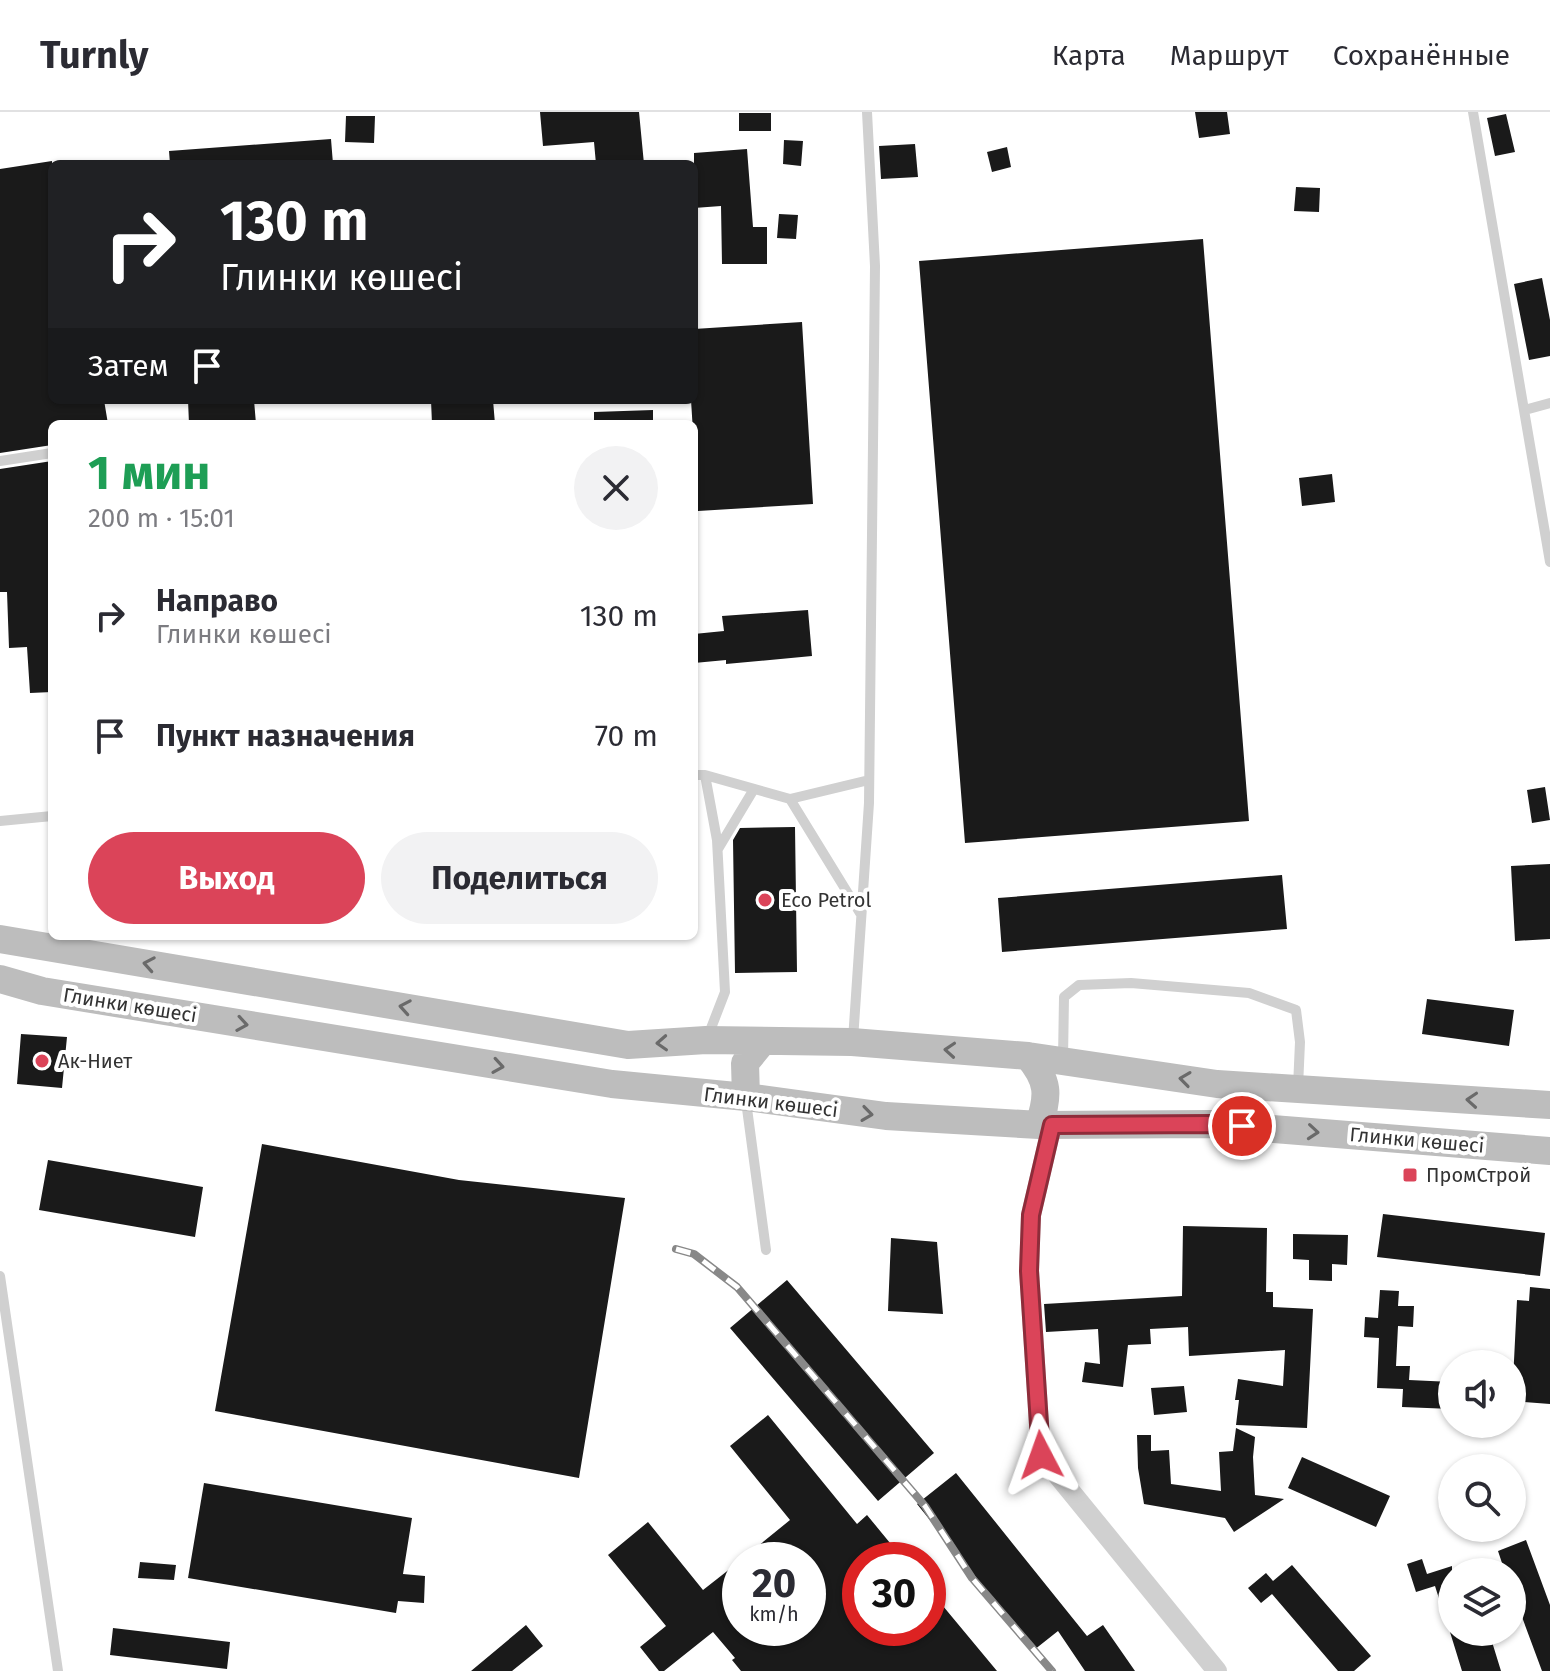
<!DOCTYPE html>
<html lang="ru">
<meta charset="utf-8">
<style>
:root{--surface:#fff;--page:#f2f2f3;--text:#2b2b33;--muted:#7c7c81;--line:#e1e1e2;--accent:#db4459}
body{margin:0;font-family:"Fira Sans",sans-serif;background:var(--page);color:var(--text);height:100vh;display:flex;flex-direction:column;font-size:30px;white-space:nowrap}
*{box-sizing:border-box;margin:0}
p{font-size:26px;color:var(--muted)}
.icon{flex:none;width:44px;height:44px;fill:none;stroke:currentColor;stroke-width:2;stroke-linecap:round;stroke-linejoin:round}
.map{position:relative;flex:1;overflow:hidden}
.details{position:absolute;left:48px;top:308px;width:650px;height:520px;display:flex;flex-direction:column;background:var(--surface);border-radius:12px;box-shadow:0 2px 6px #0004}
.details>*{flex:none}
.hud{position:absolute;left:48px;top:48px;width:650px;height:244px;border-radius:12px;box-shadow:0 2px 6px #0004;background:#202124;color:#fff;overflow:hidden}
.controls{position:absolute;left:1438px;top:1238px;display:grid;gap:16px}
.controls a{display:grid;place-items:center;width:88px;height:88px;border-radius:50%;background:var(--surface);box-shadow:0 2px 6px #0004;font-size:40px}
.speed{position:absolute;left:722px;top:1430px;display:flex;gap:16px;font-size:40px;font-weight:700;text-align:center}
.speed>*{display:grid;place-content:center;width:104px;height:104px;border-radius:50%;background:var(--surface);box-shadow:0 2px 6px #0004;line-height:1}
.speed small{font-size:20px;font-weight:400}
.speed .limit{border:12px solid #d22;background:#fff;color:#111}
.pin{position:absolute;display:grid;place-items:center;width:68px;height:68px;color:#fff;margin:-34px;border:4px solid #fff;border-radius:50%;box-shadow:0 2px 8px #0007}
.me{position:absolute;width:88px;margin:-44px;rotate:356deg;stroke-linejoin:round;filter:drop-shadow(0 0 6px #0008)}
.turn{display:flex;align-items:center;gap:28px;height:168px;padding:0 40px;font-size:36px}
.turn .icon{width:104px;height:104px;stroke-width:2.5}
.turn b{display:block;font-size:56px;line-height:68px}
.then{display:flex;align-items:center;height:76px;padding:0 40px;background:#0003;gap:16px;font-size:30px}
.round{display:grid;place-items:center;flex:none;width:84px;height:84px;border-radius:42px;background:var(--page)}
.overview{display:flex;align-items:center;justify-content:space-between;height:136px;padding:0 40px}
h1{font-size:48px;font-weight:700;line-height:60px;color:#1e9e55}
.action{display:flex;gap:16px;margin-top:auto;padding:16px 40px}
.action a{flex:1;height:92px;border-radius:48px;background:var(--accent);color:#fff;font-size:32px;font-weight:700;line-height:92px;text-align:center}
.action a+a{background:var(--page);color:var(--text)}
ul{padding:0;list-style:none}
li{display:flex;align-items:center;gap:24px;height:120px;padding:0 40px}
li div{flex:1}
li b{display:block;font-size:30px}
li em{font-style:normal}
header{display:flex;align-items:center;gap:48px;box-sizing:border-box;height:112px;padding:0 40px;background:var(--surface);border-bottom:2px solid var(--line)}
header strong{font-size:38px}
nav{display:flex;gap:44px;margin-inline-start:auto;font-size:28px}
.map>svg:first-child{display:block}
.building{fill:#1a1a1a}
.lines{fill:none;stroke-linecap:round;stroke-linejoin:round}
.service{stroke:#d0d0d0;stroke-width:10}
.minor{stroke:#d0d0d0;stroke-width:20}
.secondary{stroke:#bdbdbd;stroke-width:28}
.rail-casing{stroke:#888;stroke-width:8}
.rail{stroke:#fff;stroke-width:5;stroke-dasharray:15;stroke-linecap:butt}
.oneway{stroke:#6a6a6a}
.route-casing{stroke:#8e2c3a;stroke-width:20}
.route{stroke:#db4459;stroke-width:14}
.poi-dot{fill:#db4459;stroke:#fff;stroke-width:3}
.labels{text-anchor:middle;stroke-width:8;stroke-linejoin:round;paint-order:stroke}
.poi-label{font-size:20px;fill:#333;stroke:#fff;text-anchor:start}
.street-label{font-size:20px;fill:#333;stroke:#fff}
</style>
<header>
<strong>Turnly</strong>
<nav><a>Карта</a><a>Маршрут</a><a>Сохранённые</a></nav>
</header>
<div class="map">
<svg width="1550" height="1559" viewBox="0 0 1550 1559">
<rect width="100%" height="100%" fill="#fff"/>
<path class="building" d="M540,0H639L644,52H596L594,30L543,34Z
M1195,0H1227L1230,22L1199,26Z
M739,1H771V19H739Z
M1506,2L1515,40L1495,44L1487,6Z
M346,4H375L374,31L345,30Z
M331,27L333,52H170L169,39Z
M784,28L803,29L801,54L783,52Z
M915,32L918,65L881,67L879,34Z
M1007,35L1011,55L992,60L987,40Z
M747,37L753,115H767V152H722L721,94L694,96V41Z
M52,49V288H104L108,312H52V333L0,341V57Z
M1296,75L1320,76L1319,100L1294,99Z
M779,102L798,103L796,127L777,126Z
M1203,127L1249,709L965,731L919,149Z
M1542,166L1550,208V244L1529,248L1514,172Z
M802,210L813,392L698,399L691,288H694V217Z
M188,288H254L256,312H189Z
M431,288H493L495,312H432Z
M653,298V312H594V300Z
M52,349V580L30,581L27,535L9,536L7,480H0V357Z
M1332,362L1335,390L1302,394L1299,366Z
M808,498L812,544L726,552V548L694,551V522L724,519L722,504Z
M1545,675L1550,708L1532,711L1527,678Z
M795,715L797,860L735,861L733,728L740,716Z
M1550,752V827L1515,829L1511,754Z
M1282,763L1287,817L1002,840L998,786Z
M1427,887L1514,898L1509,934L1422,922Z
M21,922L67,925L62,976L17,972Z
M262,1032L459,1068L625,1086L579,1366L215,1299Z
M48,1048L203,1075L195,1125L39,1098Z
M1383,1102L1545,1121L1540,1164L1377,1145Z
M1183,1114L1267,1116L1266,1180H1273V1195L1313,1197L1307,1316L1236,1313L1239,1288H1235L1238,1267L1283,1274L1285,1238L1189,1244L1188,1215L1150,1217L1151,1232L1128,1233L1123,1275L1082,1270L1085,1250L1100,1252L1098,1217L1046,1220L1044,1192L1182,1184Z
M1293,1122L1348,1123L1347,1153L1332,1152V1169L1309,1168V1148L1293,1147Z
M891,1126L937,1130L943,1202L888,1199Z
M787,1168L934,1341L878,1389L730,1216Z
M1530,1175L1550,1177V1292L1512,1289L1517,1188L1529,1189Z
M1380,1178L1399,1179L1398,1194H1414L1413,1215L1398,1214L1396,1254H1410L1409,1268L1452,1270V1297L1402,1295L1403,1277L1377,1276L1379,1226L1364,1225L1365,1205L1378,1206Z
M1184,1274L1187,1300L1154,1303L1151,1276Z
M768,1303L857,1412L867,1403L904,1448H860V1516H928V1476L997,1559H741L732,1548L735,1546L713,1520L664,1559H659L640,1535L666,1514L608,1443L648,1410L703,1478L740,1449V1516H808V1448H741L790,1408L730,1334Z
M1236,1316L1255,1325L1253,1345L1255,1383L1284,1387L1234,1420L1225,1406L1144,1392L1138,1356L1137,1323H1151V1339L1169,1338L1171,1372L1221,1379L1219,1340L1233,1339Z
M1302,1345L1390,1384L1376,1415L1288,1376Z
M956,1361L1087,1524L1103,1513L1135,1559H1085L1058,1519L1034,1538L917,1392Z
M204,1371L412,1406L403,1462L425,1464L424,1491L398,1489L396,1501L188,1466Z
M1526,1428L1550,1493V1559H1542L1512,1478V1460H1505L1498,1439Z
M1422,1447L1427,1462L1452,1454V1517L1449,1518L1435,1474L1416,1480L1407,1452Z
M140,1450L176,1453L174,1468L138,1466Z
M1292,1453L1371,1544L1354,1559H1338L1272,1482L1261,1491L1248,1476L1266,1461L1273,1469Z
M526,1513L543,1534L512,1559H471Z
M113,1516L230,1530L227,1557L110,1543Z
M1450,1520H1489L1501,1559H1462Z"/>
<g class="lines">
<path class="service" d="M1473,0L1550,450
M1525,298L1550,291
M0,349L52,341
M694,663H705L790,687L869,668
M705,663L717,728L725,880L708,924
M790,687L860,801
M0,709L52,704
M718,737L754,677
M853,928L869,691L875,154L867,0
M1063,947L1064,885L1079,873L1131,871L1249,881L1296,898L1300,930L1298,975
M746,989L766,1138
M0,1164L58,1559"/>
<path class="minor" d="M1052,1013L1031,1103L1029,1159L1041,1343L1217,1559"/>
<path class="secondary" d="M0,827L628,933L706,928L852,930L1028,944L1217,972L1550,993
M0,867L42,879L612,972L746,985L886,1004L1039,1013L1211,1012L1550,1039
M1028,944C1049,969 1049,983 1039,1013
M746,985L745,951L763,929"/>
<defs>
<path id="rail" d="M676,1137L694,1142L737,1175L925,1394L972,1466L1052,1559"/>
</defs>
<use href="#rail" class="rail-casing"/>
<use href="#rail" class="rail"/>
</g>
<defs><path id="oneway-chevron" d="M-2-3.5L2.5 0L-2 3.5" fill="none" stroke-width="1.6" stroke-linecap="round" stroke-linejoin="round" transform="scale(2)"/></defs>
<g class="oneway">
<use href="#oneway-chevron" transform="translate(149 852) rotate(-170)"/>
<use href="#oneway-chevron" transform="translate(405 895) rotate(-170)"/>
<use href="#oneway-chevron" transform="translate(242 912) rotate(9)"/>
<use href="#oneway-chevron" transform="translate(662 931) rotate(177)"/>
<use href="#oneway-chevron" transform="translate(950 938) rotate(-176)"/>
<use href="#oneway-chevron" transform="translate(498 954) rotate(9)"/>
<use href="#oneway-chevron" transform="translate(1185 967) rotate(-172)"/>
<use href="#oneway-chevron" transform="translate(1472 988) rotate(-176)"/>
<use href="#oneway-chevron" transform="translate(867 1002) rotate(8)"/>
<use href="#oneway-chevron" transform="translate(1313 1020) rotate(5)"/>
</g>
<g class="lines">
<defs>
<path id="route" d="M1041,1343L1029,1159L1031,1103L1052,1013L1211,1012L1242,1014"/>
</defs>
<use href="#route" class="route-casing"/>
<use href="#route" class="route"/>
</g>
<g class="poi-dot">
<circle cx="765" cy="788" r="8"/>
<circle cx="42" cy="949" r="8"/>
<rect x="1402" y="1055" width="16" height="16" rx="4"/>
</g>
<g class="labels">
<g class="poi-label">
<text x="781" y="795">Eco Petrol</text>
<text x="58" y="956">Ак-Ниет</text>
<text x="1426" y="1070">ПромСтрой</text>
</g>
<g class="street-label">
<text transform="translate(130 893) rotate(9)" y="7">Глинки көшесі</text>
<text transform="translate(771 990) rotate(7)" y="7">Глинки көшесі</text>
<text transform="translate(1417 1028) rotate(5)" y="7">Глинки көшесі</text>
</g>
</g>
</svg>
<div class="controls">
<a><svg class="icon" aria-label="sound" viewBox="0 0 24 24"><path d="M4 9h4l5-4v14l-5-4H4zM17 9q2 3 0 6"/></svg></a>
<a><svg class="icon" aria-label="search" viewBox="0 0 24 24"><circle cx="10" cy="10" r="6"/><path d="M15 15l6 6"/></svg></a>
<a><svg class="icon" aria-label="layers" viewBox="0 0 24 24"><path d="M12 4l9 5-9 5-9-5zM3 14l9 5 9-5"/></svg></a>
</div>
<div class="speed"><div>20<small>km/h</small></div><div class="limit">30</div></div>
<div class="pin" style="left:1242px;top:1014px;background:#d93025"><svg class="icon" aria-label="arrive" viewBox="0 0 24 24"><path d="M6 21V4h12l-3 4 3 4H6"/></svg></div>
<svg class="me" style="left:1041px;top:1343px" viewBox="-20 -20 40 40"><path d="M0-17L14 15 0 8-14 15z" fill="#db4459" stroke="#fff" stroke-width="4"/></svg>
<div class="hud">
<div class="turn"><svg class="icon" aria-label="right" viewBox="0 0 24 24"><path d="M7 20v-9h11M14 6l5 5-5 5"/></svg><div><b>130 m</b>Глинки көшесі</div></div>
<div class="then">Затем<svg class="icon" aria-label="arrive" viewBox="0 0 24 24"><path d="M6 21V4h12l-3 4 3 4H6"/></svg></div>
</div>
<section class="details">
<div class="overview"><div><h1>1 мин</h1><p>200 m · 15:01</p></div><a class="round"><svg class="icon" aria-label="close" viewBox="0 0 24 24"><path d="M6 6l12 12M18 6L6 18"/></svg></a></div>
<ul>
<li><svg class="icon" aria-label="right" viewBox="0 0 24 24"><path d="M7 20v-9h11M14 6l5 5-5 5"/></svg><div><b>Направо</b><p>Глинки көшесі</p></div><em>130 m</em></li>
<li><svg class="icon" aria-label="arrive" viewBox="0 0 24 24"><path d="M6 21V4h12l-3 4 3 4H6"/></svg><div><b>Пункт назначения</b></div><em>70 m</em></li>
</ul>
<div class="action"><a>Выход</a><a>Поделиться</a></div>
</section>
</div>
